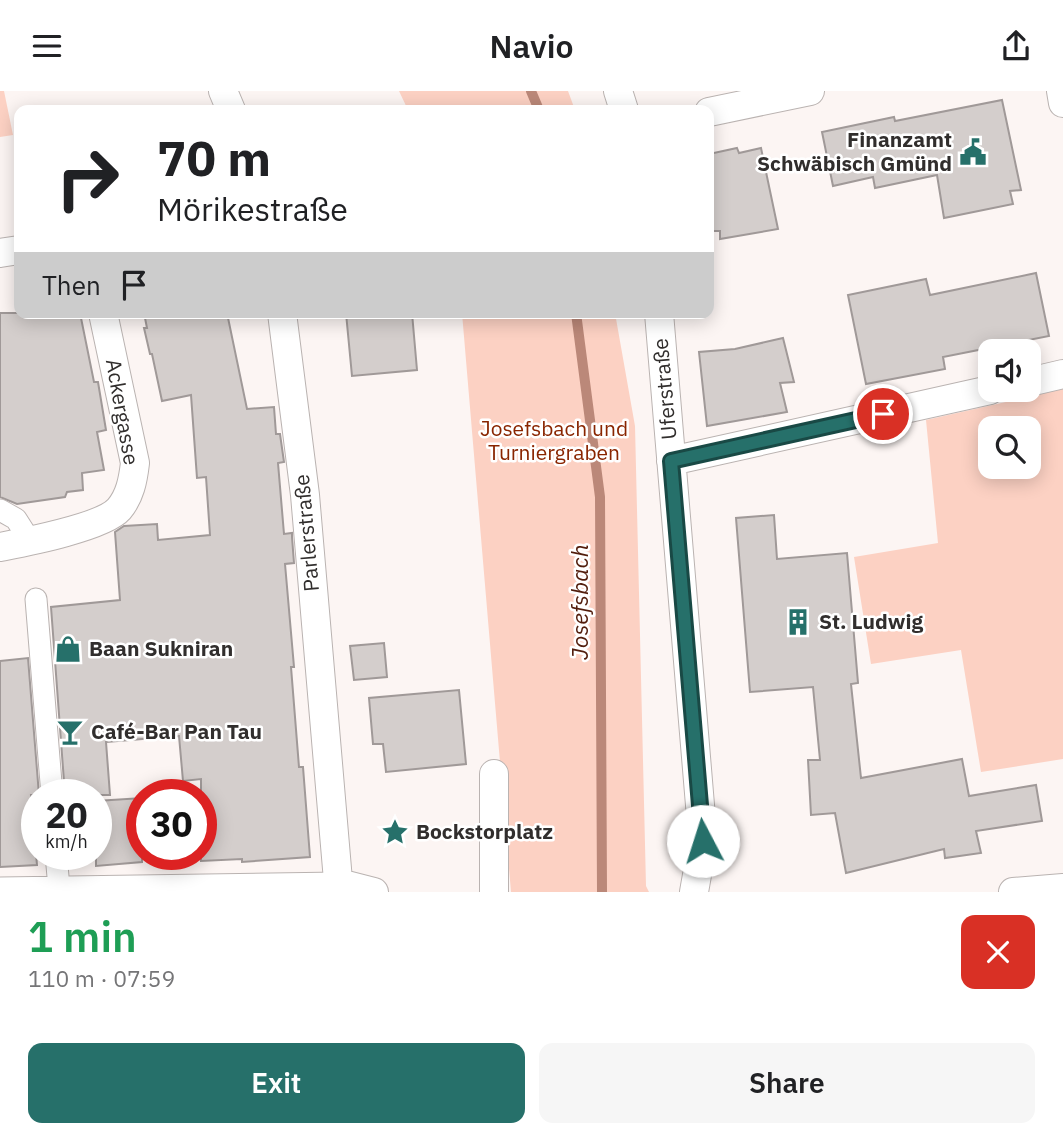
<!DOCTYPE html>
<meta charset="utf-8">
<style>
:root{--surface:#fff;--page:#f6f6f6;--text:#202124;--muted:#757577;--accent:#26706a}
body{margin:0;font-family:"IBM Plex Sans",sans-serif;background:var(--page);color:var(--text);height:100vh;display:flex;flex-direction:column;font-size:26px;white-space:nowrap}
*{box-sizing:border-box;margin:0}
p{font-size:23px;color:var(--muted)}
.icon{flex:none;width:38px;height:38px;fill:none;stroke:currentColor;stroke-width:2;stroke-linecap:round;stroke-linejoin:round}
.map{position:relative;height:801px;overflow:hidden}
.sheet{display:flex;flex-direction:column;background:var(--surface);flex:1}
.sheet>*{flex:none}
.guide{position:absolute;left:14px;top:14px;width:700px;height:214px;border-radius:14px;box-shadow:0 4px 18px #0003;background:#fff;color:var(--text);overflow:hidden}
.fabs{position:absolute;left:978px;top:248px;display:grid;gap:14px}
.fabs a{display:grid;place-items:center;width:63px;height:63px;border-radius:14px;background:var(--surface);box-shadow:0 4px 18px #0003;font-size:35px}
.speed{position:absolute;left:21px;top:688px;display:flex;gap:14px;font-size:35px;font-weight:700;text-align:center}
.speed>*{display:grid;place-content:center;width:91px;height:91px;border-radius:50%;background:var(--surface);box-shadow:0 4px 18px #0003;line-height:1}
.speed small{font-size:18px;font-weight:400}
.speed .limit{border:10px solid #d22;background:#fff;color:#111}
.pin{position:absolute;display:grid;place-items:center;width:60px;height:60px;color:#fff;margin:-30px;border:4px solid #fff;border-radius:50%;box-shadow:0 2px 7px #0007}
.me{position:absolute;width:77px;margin:-38px;rotate:355deg;stroke-linejoin:round;filter:drop-shadow(0 0 5px #0008)}
.turn{display:flex;align-items:center;gap:24px;height:147px;padding:0 28px;font-size:32px}
.turn .icon{width:91px;height:91px;stroke-width:2.5}
.turn b{display:block;font-size:49px;line-height:60px}
.then{display:flex;align-items:center;height:66px;padding:0 28px;background:#0003;gap:14px;font-size:26px}
.round{display:grid;place-items:center;flex:none;width:74px;height:74px;border-radius:14px;background:var(--page)}
.overview{display:flex;align-items:center;justify-content:space-between;height:119px;padding:0 28px}
h1{font-size:42px;font-weight:600;line-height:52px;color:#1e9e55}
.cta{display:flex;gap:14px;margin-top:auto;padding:14px 28px}
.cta a{flex:1;height:80px;border-radius:14px;background:var(--accent);color:#fff;font-size:28px;font-weight:600;line-height:80px;text-align:center}
.cta a+a{background:var(--page);color:var(--text)}
header{display:flex;justify-content:space-between;align-items:center;height:91px;padding:0 28px;background:var(--surface);font-size:32px;font-weight:600}
.map>svg:first-child{display:block}
.green{fill:#fcd1c3;fill-rule:evenodd}
.lines{fill:none;stroke-linecap:round;stroke-linejoin:round}
.stream{stroke:#bb8879;stroke-width:10}
.building{fill:#d4cecc;stroke:#a09998;stroke-width:2}
.pedestrian-casing{stroke:#bab3b1;stroke-width:23}
.minor-casing{stroke:#bab3b1;stroke-width:30}
.pedestrian{stroke:#fff;stroke-width:21}
.minor{stroke:#fff;stroke-width:28}
.route-casing{stroke:#194945;stroke-width:18}
.route{stroke:#26706a;stroke-width:12}
.labels{text-anchor:middle;stroke-width:5;stroke-linejoin:round;paint-order:stroke}
.poi-label{font-size:21px;font-weight:bold;fill:#312e2d;stroke:#fff;text-anchor:start}
.street-label{font-size:21px;fill:#312e2d;stroke:#fff}
.park-label{font-size:21px;fill:#892500;stroke:#fff}
.water-label{font-size:23px;font-style:italic;fill:#521d0c;stroke:#fff}
</style>
<header><svg class="icon" aria-label="menu" viewBox="0 0 24 24"><path d="M4 6h16M4 12h16M4 18h16"/></svg>Navio<svg class="icon" aria-label="share" viewBox="0 0 24 24"><path d="M12 15V3M7 8l5-5 5 5M5 13v7h14v-7"/></svg></header>
<div class="map">
<svg width="1063" height="801" viewBox="0 0 1063 801">
<rect width="100%" height="100%" fill="#fcf5f3"/>
<path class="green" d="M0,0H4L13,44L0,46Z
M399,0H568L575,19H408Z
M462,222H615L635,335L646,795L649,801H511Z
M1063,298V668L981,681L961,559L871,573L854,466L938,452L926,329ZM990,338H1029V376H990Z"/>
<g class="lines">
<path class="stream" d="M531,0L539,19
M576,222L600,406L602,801"/>
</g>
<path class="building" d="M1002,9L1021,99L1010,100L1013,113L944,127L937,84L875,97L873,86L833,95L822,41L894,26L895,30Z
M737,57L739,62L761,57L778,138L720,148V140H709V63Z
M1036,182L1049,245L943,266L945,278L866,293L848,204L926,188L930,204Z
M0,222H80L94,291H98L106,339L97,341L104,379L82,382L83,399L67,401L65,406L17,413L0,406Z
M144,222H227L247,318L274,316L276,343H280L284,371L278,372L284,443L292,442V446L294,472L285,473L294,576H291L299,676H303L310,766L242,771V768L201,770V688L183,690L179,645L106,651L110,704H65L51,516L120,509L115,441L124,435L157,433L158,449L210,444L206,386L197,387L191,304L162,310L152,263H150L144,237H147Z
M346,222H412L417,279L352,285Z
M783,247L794,291L780,292L787,321L707,335L699,261L735,258Z
M774,424L777,468L847,462L858,592L851,593L861,687L962,668L969,705L1036,694L1042,730L976,740L981,762L945,767L944,758L846,782L835,722L811,724L808,669H820L813,596L750,601L736,427Z
M384,552L387,586L354,589L350,555Z
M28,567L39,704H31L37,774L0,776V570Z
M459,599L466,673L386,681L383,653H373L369,607Z
M142,707V771L96,775V710Z"/>
<g class="lines">
<defs>
<path id="pedestrian" d="M0,419L16,428L30,450
M36,508L52,704
M56,763L59,797
M0,797L339,792"/>
<path id="minor" d="M223,0L231,19
M618,0L624,19
M1061,0L1063,12
M709,21L810,0
M0,162L19,159
M282,222L305,404L339,801
M659,222L703,750L694,801
M1029,291L1063,283
M671,370L990,299
M0,456C25,451 103,436 119,418C130,405 133,389 135,372L103,222
M339,792L374,801
M494,801V683
M1013,801L1063,797"/>
</defs>
<use href="#pedestrian" class="pedestrian-casing"/>
<use href="#minor" class="minor-casing"/>
<use href="#pedestrian" class="pedestrian"/>
<use href="#minor" class="minor"/>
</g>
<g class="lines">
<defs>
<path id="route" d="M703,750L671,370L883,323"/>
</defs>
<use href="#route" class="route-casing"/>
<use href="#route" class="route"/>
</g>
<defs>
<symbol id="civic-bare" viewBox="-9 -9 18 18"><path d="M-.6-6.5H3V-4.5H.6V-3L4-1V1h2V6H-6V1h2V-1L-.6-3ZM-1.2 2.5V6h2.4V2.5Z" fill="#26706a" stroke="#fff" stroke-width="2.5" paint-order="stroke"/></symbol>
<symbol id="building-bare" viewBox="-9 -9 18 18"><path d="M-4-6H4V6H1V3H-1V6H-4ZM-2.5-4.3h1.7v1.8h-1.7ZM.8-4.3h1.7v1.8H.8ZM-2.5-1h1.7V.8h-1.7ZM.8-1h1.7V.8H.8Z" fill="#26706a" stroke="#fff" stroke-width="2.5" paint-order="stroke"/></symbol>
<symbol id="shop-bare" viewBox="-9 -9 18 18"><path d="M-5-2.5h2.3a2.7 3.5 0 0 1 5.4 0H5L5.5 6h-11ZM-1.5-2.5h3a1.5 2.3 0 0 0-3 0Z" fill="#26706a" stroke="#fff" stroke-width="2.5" paint-order="stroke"/></symbol>
<symbol id="bar-bare" viewBox="-9 -9 18 18"><path d="M-6-5H6L.8 .8V4.5H3.5V6h-7V4.5H-.8V.8Z" fill="#26706a" stroke="#fff" stroke-width="2.5" paint-order="stroke"/></symbol>
<symbol id="sight-bare" viewBox="-9 -9 18 18"><path d="M0-6L1.8-2.2L6-1.7L2.9 1.2L3.7 5.4L0 3.3L-3.7 5.4L-2.9 1.2L-6-1.7L-1.8-2.2Z" fill="#26706a" stroke="#fff" stroke-width="2.5" paint-order="stroke"/></symbol>
</defs>
<g fill-rule="evenodd">
<use href="#civic-bare" x="954" y="42" width="38" height="38"/>
<use href="#building-bare" x="779" y="512" width="38" height="38"/>
<use href="#shop-bare" x="49" y="539" width="38" height="38"/>
<use href="#bar-bare" x="51" y="622" width="38" height="38"/>
<use href="#sight-bare" x="376" y="722" width="38" height="38"/>
</g>
<g class="labels">
<g class="poi-label">
<text x="952" y="56" text-anchor="end">Finanzamt<tspan x="952" dy="24">Schwäbisch Gmünd</tspan></text>
<text x="819" y="538">St. Ludwig</text>
<text x="89" y="565">Baan Sukniran</text>
<text x="91" y="648">Café-Bar Pan Tau</text>
<text x="416" y="748">Bockstorplatz</text>
</g>
<g class="street-label">
<text transform="translate(665 298) rotate(-95)" y="7">Uferstraße</text>
<text transform="translate(122 321) rotate(80)" y="7">Ackergasse</text>
<text transform="translate(307 442) rotate(-95)" y="7">Parlerstraße</text>
</g>
<g class="park-label">
<text x="554" y="345">Josefsbach und<tspan x="554" dy="24">Turniergraben</tspan></text>
</g>
<g class="water-label">
<text transform="translate(580 511) rotate(-90)" y="8">Josefsbach</text>
</g>
</g>
</svg>
<div class="fabs">
<a><svg class="icon" aria-label="sound" viewBox="0 0 24 24"><path d="M4 9h4l5-4v14l-5-4H4zM17 9q2 3 0 6"/></svg></a>
<a><svg class="icon" aria-label="search" viewBox="0 0 24 24"><circle cx="10" cy="10" r="6"/><path d="M15 15l6 6"/></svg></a>
</div>
<div class="speed"><div>20<small>km/h</small></div><div class="limit">30</div></div>
<div class="pin" style="left:883px;top:323px;background:#d93025"><svg class="icon" aria-label="arrive" viewBox="0 0 24 24"><path d="M6 21V4h12l-3 4 3 4H6"/></svg></div>
<svg class="me" style="left:703px;top:750px" viewBox="-20 -20 40 40"><circle r="19" fill="#fff"/><path d="M0-13L10 11 0 6-10 11z" fill="#26706a"/></svg>
<div class="guide">
<div class="turn"><svg class="icon" aria-label="right" viewBox="0 0 24 24"><path d="M7 20v-9h11M14 6l5 5-5 5"/></svg><div><b>70 m</b>Mörikestraße</div></div>
<div class="then">Then<svg class="icon" aria-label="arrive" viewBox="0 0 24 24"><path d="M6 21V4h12l-3 4 3 4H6"/></svg></div>
</div>
</div>
<section class="sheet">
<div class="overview"><div><h1>1 min</h1><p>110 m · 07:59</p></div><a class="round" style="background:#d93025;color:#fff"><svg class="icon" aria-label="close" viewBox="0 0 24 24"><path d="M6 6l12 12M18 6L6 18"/></svg></a></div>
<div class="cta"><a>Exit</a><a>Share</a></div>
</section>
